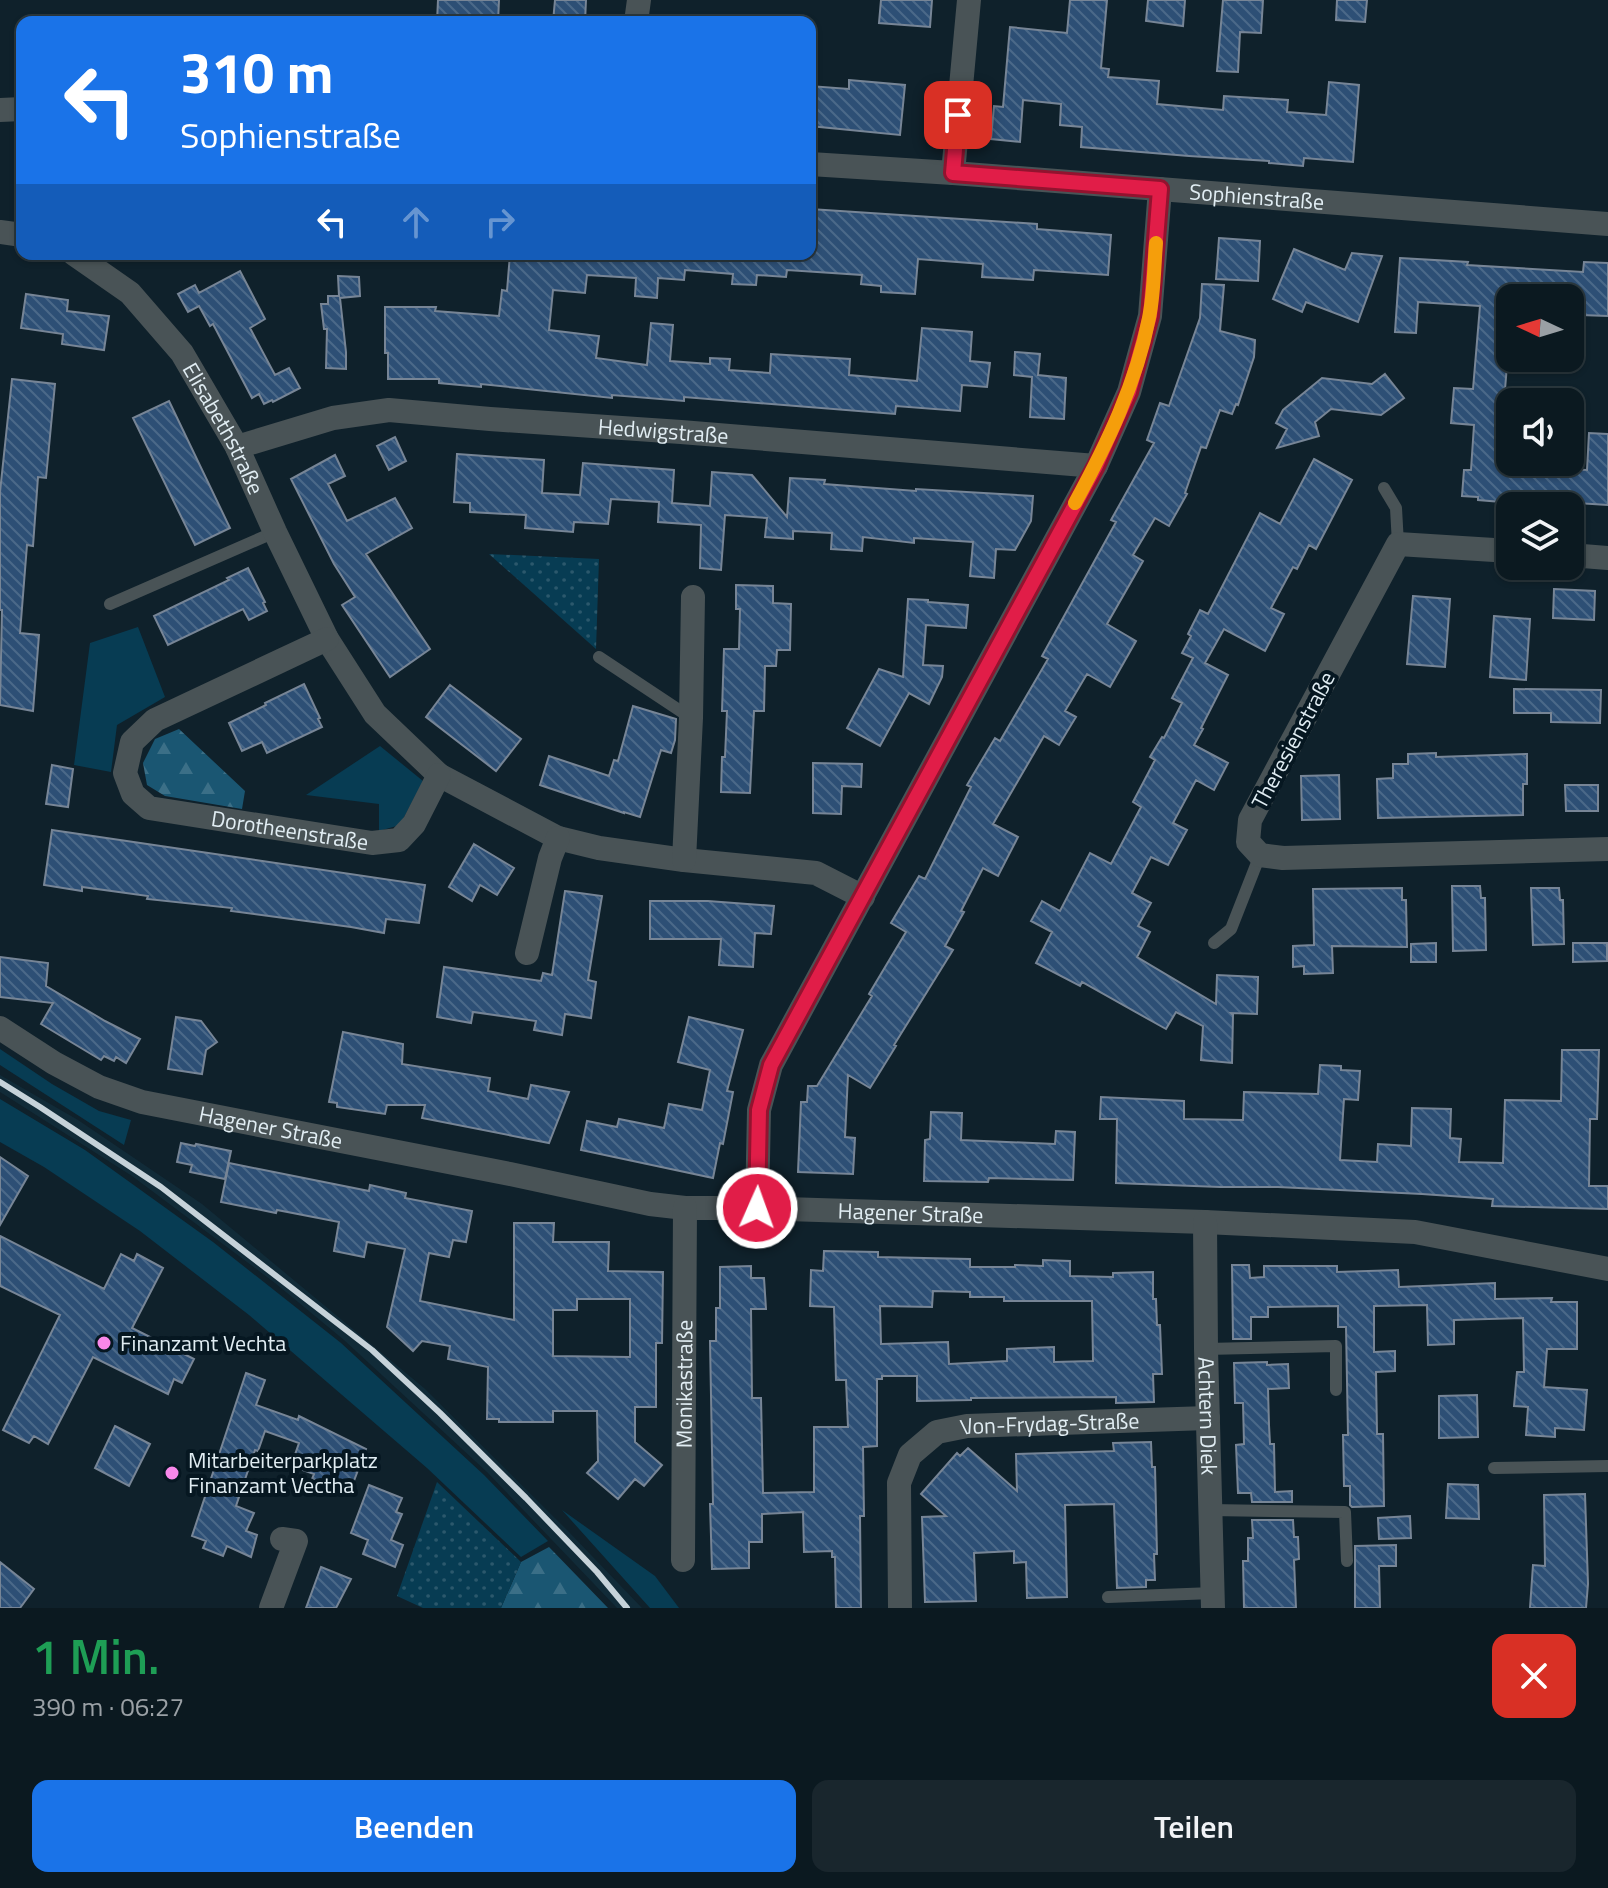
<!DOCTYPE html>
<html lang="de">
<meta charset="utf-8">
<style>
:root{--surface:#0b1920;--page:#19262d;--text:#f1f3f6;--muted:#9aa0a5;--line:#2b383e;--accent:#1a73e8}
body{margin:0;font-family:"Titillium Web",sans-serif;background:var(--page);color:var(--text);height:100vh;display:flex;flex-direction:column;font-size:30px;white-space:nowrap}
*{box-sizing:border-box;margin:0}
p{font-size:26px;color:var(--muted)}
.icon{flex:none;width:44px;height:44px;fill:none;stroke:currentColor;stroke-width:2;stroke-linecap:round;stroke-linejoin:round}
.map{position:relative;height:1608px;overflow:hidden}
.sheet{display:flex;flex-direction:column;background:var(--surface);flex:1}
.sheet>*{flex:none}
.top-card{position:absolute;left:16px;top:16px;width:800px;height:244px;border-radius:16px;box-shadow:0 2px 6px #0004,0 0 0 2px var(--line);background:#1a73e8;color:#fff;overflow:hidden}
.needle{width:52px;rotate:274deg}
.tools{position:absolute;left:1496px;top:284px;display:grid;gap:16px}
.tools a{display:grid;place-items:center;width:88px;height:88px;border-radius:16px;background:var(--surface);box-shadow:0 2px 6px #0004,0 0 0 2px var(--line);font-size:40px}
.pin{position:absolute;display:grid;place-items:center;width:68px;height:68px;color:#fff;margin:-34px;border-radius:16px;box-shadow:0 4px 12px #0006}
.me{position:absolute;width:88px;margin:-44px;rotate:2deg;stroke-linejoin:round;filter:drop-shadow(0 0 6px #0008)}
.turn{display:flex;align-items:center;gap:28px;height:168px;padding:0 32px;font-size:36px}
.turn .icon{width:104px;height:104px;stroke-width:2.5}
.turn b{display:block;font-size:56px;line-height:68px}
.lanes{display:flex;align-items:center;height:76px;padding:0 32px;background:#0003;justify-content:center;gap:40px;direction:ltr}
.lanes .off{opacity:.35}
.round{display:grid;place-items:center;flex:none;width:84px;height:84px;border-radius:16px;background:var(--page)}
.head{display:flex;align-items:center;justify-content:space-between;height:136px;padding:0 32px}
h1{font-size:48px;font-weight:600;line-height:60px;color:#1e9e55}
.action{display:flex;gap:16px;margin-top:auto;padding:16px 32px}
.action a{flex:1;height:92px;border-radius:16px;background:var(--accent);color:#fff;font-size:32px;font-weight:600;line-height:92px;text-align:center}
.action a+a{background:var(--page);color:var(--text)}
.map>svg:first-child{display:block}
.built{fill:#112b38}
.grass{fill:#073c53}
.forest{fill:url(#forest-firs)}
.park{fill:url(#park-dots)}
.building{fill:url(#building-back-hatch);stroke:#778596;stroke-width:2;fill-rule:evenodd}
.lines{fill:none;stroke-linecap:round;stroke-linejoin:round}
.service{stroke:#495356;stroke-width:12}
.minor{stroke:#495356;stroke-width:24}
.tertiary{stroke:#495356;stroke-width:24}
.rail{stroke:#c6d2d9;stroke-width:6}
.route-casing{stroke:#92132f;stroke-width:20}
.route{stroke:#e11d48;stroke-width:14}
.slow{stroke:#f59e0b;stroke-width:14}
.poi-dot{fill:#f888ea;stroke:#061721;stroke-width:3}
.labels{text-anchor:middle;stroke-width:8;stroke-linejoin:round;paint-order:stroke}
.street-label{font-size:22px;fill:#e1edf3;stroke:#061721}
.poi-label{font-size:22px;fill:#e1edf3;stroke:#061721;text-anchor:start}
</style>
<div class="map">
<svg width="1608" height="1608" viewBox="0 0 1608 1608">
<defs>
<pattern id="forest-firs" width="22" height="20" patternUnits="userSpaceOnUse" patternTransform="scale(2)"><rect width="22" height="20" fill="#1a5672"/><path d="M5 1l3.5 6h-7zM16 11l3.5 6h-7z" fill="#3b6f87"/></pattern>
<pattern id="park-dots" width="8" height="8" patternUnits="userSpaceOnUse" patternTransform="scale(2)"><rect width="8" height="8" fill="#073c53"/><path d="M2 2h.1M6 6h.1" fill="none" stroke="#2b586c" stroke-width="1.8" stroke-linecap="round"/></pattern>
<pattern id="building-back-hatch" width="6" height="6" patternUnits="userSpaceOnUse" patternTransform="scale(2)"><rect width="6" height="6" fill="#2d4f75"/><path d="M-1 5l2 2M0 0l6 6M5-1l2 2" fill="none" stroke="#4b6989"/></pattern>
</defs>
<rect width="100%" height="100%" fill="#0f212b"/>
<path class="built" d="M0,1075L78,1120L202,1204L424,1388L567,1530L642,1608H617L487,1472L344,1340L275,1283L132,1176L0,1092Z"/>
<path class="grass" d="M138,627L165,697L117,725L111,772L74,765L90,643Z
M380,746L423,781L400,825L379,831V804L306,795Z
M0,1049L52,1084L99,1111L131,1120L124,1145L0,1065Z
M0,1099L85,1150L213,1242L341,1343L484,1475L548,1541L521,1557L427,1468L249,1315L140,1231L44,1167L0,1142Z
M562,1510L655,1576L679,1608H650Z"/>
<path class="forest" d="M179,729L245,791L242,809L165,796L147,785L143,763L155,739Z
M549,1547L608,1608H501L521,1562Z"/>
<path class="park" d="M489,554L599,559L596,649Z
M437,1482L521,1562L501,1608H423L397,1596Z"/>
<path class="building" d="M438,0H499L498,22H437Z
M555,0H586L585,22H553Z
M881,0H932L930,27L879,23Z
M1070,0H1107L1101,68L1109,69L1108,77L1159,81L1157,104L1223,110L1224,96L1288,100L1287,112L1326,115L1329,82L1359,85L1353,162L1304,158L1303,166L1269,163V161L1189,156L1081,147L1082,127L1060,125L1061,104L1023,100L1020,142L991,139L994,106L1003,107L1010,27L1067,33Z
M1148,0H1185L1183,26L1146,21Z
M1223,0H1263L1261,33L1240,32L1238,72L1217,71Z
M1337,0H1367L1365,22L1336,20Z
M849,80L905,85L900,135L810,126V86L849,89Z
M810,209L1037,224V229L1111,235L1108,275L1034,270L1033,280L982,277L983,264L918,259L915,294L881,292V286L861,284L862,275L787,270L786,277L757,275L756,285L732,284L733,274L685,270L684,280L658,278L657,298L635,296L636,278L587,275L585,293L553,290L549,330L599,336L596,358L647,365L651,323L673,325L670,361L710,364V358L730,359L729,370L770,373L771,354L850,359L849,375L917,381L922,328L972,332L970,361L990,363L987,387L962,385L960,411L896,406L895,414L684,397V401L612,395V398L481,384V387L439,383V379H388V353H385V307H436L435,311L499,316L502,290L507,291L510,254H810Z
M1219,238L1260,241L1258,281L1216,279Z
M1294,249L1345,270L1352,253L1382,256L1358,322L1306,302L1302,312L1273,299Z
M1400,258L1468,262L1467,265L1583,272L1584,262L1608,263V316L1581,315L1582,298H1510V329L1499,462H1524V467L1587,470L1589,433L1608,434V505L1561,502L1560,506H1526V504L1478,500V497L1462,496L1464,470H1471L1474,425L1451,423L1454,388L1473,389L1480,306L1418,302L1416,333L1395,332Z
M240,271L265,319L250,328L275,375L289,368L300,388L273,402L272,400L264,404L259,394L252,398L213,324L210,326L199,306L188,312L178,294L195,285L199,293Z
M338,276L359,277L360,296L340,298L346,352V369L326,368L327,329H324L321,304H328V296H339Z
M1202,284L1224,285L1220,331L1255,340L1254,357L1238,405L1236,404L1232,414L1220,410L1206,448L1201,447L1185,493L1187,494L1169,526L1155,518L1133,555L1143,561L1107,624L1136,641L1110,687L1087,674L1065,711L1076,717L1059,745L1044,736L993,824L1018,837L998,876L983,868L961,911L964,912L945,946L953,950L894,1045L896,1046L870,1088L848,1075L845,1137L855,1138L853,1174L798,1172L801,1102H807L808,1086H817L872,996L869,994L906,932L891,923L919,876L925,879L971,787L967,785L995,738L1000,741L1048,659L1042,656L1116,522L1111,520L1154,443L1147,440L1160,403L1169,406L1200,318Z
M26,294L68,300L67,311L109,316L104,350L62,344L63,334L21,328Z
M1015,352L1040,354L1038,375L1066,378L1064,419L1030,417L1032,377L1014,375Z
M1385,374L1404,398L1381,415L1331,409L1315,422L1319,436L1277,448L1287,429L1276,423L1283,410L1322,378L1372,384Z
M12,379L55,384L46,478L38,477L33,546L27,545L20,633L39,635L33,711L0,705L2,610H0V492Z
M169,401L230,528L195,545L133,418Z
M395,437L406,461L389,470L377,446Z
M457,454L544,460L542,493L580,495L583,463L674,470L672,503L710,506L712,472L752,475L787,517L790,478L825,480L824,484L916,491V489L1033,496L1031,521L1015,550L996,549L994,578L970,576L973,542L914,538V543L863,537L862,551L831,549L832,533L793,531V539L765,537L767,518L725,515L721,570L700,568L701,525L658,522L659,502L611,499L608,524L574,522L573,532L525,528L526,515L470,512V503L454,502Z
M335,455L345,476L328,484L347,521L395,498L412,528L366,554L430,649L390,677L342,605L355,597L334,564L291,479Z
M1314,459L1352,480L1316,549L1309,545L1297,569L1293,567L1271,608L1284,614L1265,651L1224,629L1205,663L1228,675L1201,728L1203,729L1194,745L1228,763L1214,790L1196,780L1173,823L1187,830L1168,865L1151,857L1132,893L1151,903L1138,926L1150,932L1137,957L1216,1004L1217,975L1258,977L1257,1014L1231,1013L1233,1015L1232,1063L1201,1060L1203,1026L1176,1012L1166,1029L1082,982L1080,986L1036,963L1052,932L1031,921L1042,901L1060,911L1090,853L1111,864L1141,807L1133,802L1155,760L1150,757L1162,737L1164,738L1182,703L1172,698L1193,658L1182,653L1191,636L1188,634L1200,610L1208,614L1260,513L1280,524Z
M248,568L265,602L263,603L267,611L249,620L243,609L168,645L154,616L229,580L227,578Z
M736,585L773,586V603L791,604L790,650H777L776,666H765L764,711H754L750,793L721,792L722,757H725L727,711H722L724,649H739L740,609H736Z
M1554,589L1595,591L1594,620L1553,618Z
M1413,596L1450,599L1445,667L1407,664Z
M908,599L928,600V602L968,605L966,628L926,625L923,665L943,666L942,677L929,704L909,693L880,746L847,728L879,669L903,677Z
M1494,616L1530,619L1526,680L1490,677Z
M304,684L320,718L318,719L322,727L267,753L262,742L242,751L229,723L266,705L265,703Z
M450,685L521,739L496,771L426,717Z
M1514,689L1601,690L1600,723L1551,722V713H1514Z
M633,706L676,719L675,740L671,753L661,750L640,817L624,812V813L540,785L549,756L609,776L614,760L618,761Z
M1436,753V757L1527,754V784H1523V815L1378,818L1377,779L1393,778V764H1408V754Z
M813,763L862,764L861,787L842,786L841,814L813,813Z
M52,765L73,769L68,807L46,804Z
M1339,775L1340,819L1302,820L1301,776Z
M1565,785H1598V811H1566Z
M52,830L425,885L419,923L386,919L384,933L351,927L231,911L232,908L147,899L148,896L82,887V891L44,885Z
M474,844L514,868L497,895L480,885L472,901L449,887Z
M1452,886H1480L1481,898H1485L1486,950L1453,951Z
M1402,888V900H1406L1407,947L1332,946L1333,973L1304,974V966L1293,967V946L1314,945L1313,889Z
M1531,888H1559L1560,900H1563L1564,944L1533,945Z
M565,891L602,896L588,980L596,982L591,1018L565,1014L562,1035L534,1030L536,1021L473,1012L471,1023L437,1017L444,967L541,981L543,973L552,975Z
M650,901H708L774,906L771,934L755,933L753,967L719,965L721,939H650Z
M1436,943V962H1411V944Z
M1573,943H1607V961L1573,962Z
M0,957L48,963L46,986L105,1021L140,1039L126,1063L116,1057L114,1061L104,1056L101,1060L41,1024L53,1003L0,997Z
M176,1017L201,1021L217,1042L206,1050L202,1074L168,1069Z
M689,1017L743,1030L727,1091L733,1092L723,1144L720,1143L713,1178L581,1150L587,1121L617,1127L619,1119L664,1128L669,1104L702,1110L710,1070L678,1062Z
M343,1032L403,1044L402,1064L490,1078L488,1091L528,1099L531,1085L569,1092L549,1143L422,1118L425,1105H387L385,1114L337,1107V1103L329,1102Z
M1562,1050H1599L1597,1119H1590L1589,1186H1608V1209L1492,1206L1493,1199L1422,1194L1278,1187H1220L1116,1183L1117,1119H1100L1101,1097L1184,1101V1119L1243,1120L1244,1092L1318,1094L1320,1065L1341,1066V1070L1360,1071L1358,1100L1344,1099L1340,1160L1377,1162L1378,1144L1411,1146L1412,1108L1451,1109L1450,1138L1461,1139L1459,1162L1503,1163L1505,1100L1561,1101Z
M931,1112L962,1113L961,1140L1055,1144L1056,1131L1075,1132L1073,1180L989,1178L988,1182L924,1181L925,1140L930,1139Z
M181,1143L195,1146L196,1144L231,1151L225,1179L190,1172L192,1165L177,1162Z
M0,1157L28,1176L0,1225Z
M229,1163L369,1191L370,1185L406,1193L405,1198L472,1211L466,1242L453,1240L449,1257L429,1253L420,1301L514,1320V1223H554L553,1242H609L608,1271L663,1272L662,1343H656V1407H635V1442L662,1465L644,1486L635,1479L618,1499L587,1473L598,1461L597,1411H553V1422H499V1419H487L488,1367L448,1359L450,1346L422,1341L413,1351L387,1327L405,1249L367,1242L364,1257L334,1251L339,1222L277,1210L276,1213L221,1202ZM577,1299H630V1357L553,1356V1310H577Z
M0,1236L104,1289L121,1254L134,1261L137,1254L163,1268L132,1328L194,1359L182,1383L174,1379L168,1394L93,1357L48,1444L34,1436L29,1443L3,1430L60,1315L0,1286Z
M824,1251L878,1252V1257L970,1259V1267H1015V1265L1043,1266V1260L1070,1261V1276L1113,1277V1273L1153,1272V1299H1156L1157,1325H1160L1162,1374H1153L1154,1402L1116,1403V1397L971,1398V1400L917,1401V1376H882V1379H877V1446L863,1447L864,1516H860L861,1608H836L835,1557H832V1551L804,1552L803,1512L762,1514V1542H749V1568L712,1569L710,1504H713L710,1341H716V1308H720V1267L751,1266V1278H764L766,1309H751L752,1398H761L763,1493L814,1492V1427H848L846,1380H836L834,1307L810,1306L811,1270L823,1271ZM933,1291L970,1292V1297H1004V1301H1092L1093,1361L1054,1362V1347L1007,1349V1361L949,1364L948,1342L881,1344L880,1306L932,1307Z
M1232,1265H1249L1250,1278L1264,1277V1266H1337V1272L1398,1270L1399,1287L1495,1283V1299L1552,1298L1551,1302H1577V1349H1547L1544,1387L1587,1390L1584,1430L1555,1428V1437L1526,1435L1528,1407L1514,1406L1517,1372H1524L1523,1318L1454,1320V1344L1428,1345L1427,1305L1374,1306V1352L1395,1351V1371L1376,1372L1377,1434H1383L1384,1506L1352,1507L1350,1505V1486H1344L1343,1435H1348L1346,1327H1338V1306L1268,1307V1317H1251V1339H1233Z
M1267,1362V1365L1288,1364L1289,1388L1268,1389L1269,1425L1270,1444H1274L1275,1492L1292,1491V1502H1252L1251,1493H1238L1236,1445L1244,1444L1243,1403H1235L1234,1363Z
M246,1373L265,1380L256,1405L298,1420L299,1416L366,1449L349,1494L312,1479L314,1474L291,1466L299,1443L265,1431L258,1451L255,1450L236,1506L254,1513L246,1531L257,1535L251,1557L227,1546L223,1556L203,1548L206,1541L192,1536Z
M1477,1395L1478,1437L1439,1438V1396Z
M115,1426L150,1444L129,1486L95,1468Z
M1151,1442L1152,1467H1155L1157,1554H1154L1155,1580H1146V1587L1117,1588L1114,1504L1065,1505L1067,1597L1027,1598L1026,1562L1014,1563V1551L974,1553L976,1601L925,1602L922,1517L946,1516L921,1494L957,1453L960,1456L968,1448L1017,1491L1016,1454L1114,1451L1113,1443Z
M1448,1484L1478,1485L1479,1519L1446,1518Z
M369,1485L402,1498L396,1512L402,1514L391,1540L403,1545L395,1567L363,1554L368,1540L351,1533Z
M1585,1494L1588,1584L1586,1608H1530L1533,1565L1545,1566L1544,1495Z
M1410,1516L1411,1538L1379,1539L1378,1518Z
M1252,1520H1293L1294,1537H1298L1299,1559L1294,1560L1296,1608H1244L1243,1561H1248V1538H1253Z
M1396,1545V1566H1379L1380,1608H1355V1546Z
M0,1562L34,1589L20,1608H0Z
M321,1567L351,1579L336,1608H306Z"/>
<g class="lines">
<path class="service" d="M1384,488L1396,508L1398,544
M110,604L275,532
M599,657L691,718
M1214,943L1231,929L1260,855
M1206,1349L1336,1346V1390
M1494,1468L1608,1466
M1210,1510L1345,1512L1347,1561
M1108,1597L1213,1593"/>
<g class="minor">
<path d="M636,22L639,0"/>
<path d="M953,173L969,0"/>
<path d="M0,232L22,235"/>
<path id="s1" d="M74,254L130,293L182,353L237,447L275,532L327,639L375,714L439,775L558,838L599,848L684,860L816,873L863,897"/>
<path id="s2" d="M237,447L333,418L389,410L490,419L681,432L1096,466"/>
<path d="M1510,551L1398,544L1250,820L1248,842L1260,855L1283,858L1608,849"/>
<path d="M1570,555L1608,558"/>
<path id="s3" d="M327,639L155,720L132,742L125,773L133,794L149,808L372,843L399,840L414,824L439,775"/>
<path d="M684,860L691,718L693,597"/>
<path d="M527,953L550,858L558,838"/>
<path id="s4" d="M0,1028L54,1063L99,1087L142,1102L510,1174L650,1204L685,1208H757L1205,1222L1415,1232L1608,1269"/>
<path d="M757,1208L759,1110L771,1065L1096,466L1129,392L1150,316L1160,189"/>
<path id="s5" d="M1205,1222L1206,1349L1213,1608"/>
<path id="s6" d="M683,1560L685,1208"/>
<path d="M271,1608L296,1541L282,1539"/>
<path id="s7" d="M900,1608L899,1483L910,1455L937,1432L967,1426L1208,1418"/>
</g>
<g class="tertiary">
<path d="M0,110L22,109"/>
<path id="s8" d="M810,164L953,173L1608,224"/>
</g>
<path class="rail" d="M0,1082L40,1107L161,1187L372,1350L440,1413L526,1498L597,1572L627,1608"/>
</g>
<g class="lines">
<defs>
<path id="route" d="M757,1208L759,1110L771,1065L1096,466L1129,392L1150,316L1160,189L953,173L958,115"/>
</defs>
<use href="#route" class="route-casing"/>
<use href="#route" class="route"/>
<path class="slow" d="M1075,503C1107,444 1136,384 1149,318C1154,294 1154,267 1156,243"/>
</g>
<g class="poi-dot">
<circle cx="104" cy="1343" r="8"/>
<circle cx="172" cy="1473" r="8"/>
</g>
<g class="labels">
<g class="street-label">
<text dy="8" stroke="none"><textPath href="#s8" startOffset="448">Sophienstraße</textPath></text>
<text dy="8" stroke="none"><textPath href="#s1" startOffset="234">Elisabethstraße</textPath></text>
<text dy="8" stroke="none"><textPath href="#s2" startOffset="432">Hedwigstraße</textPath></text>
<text transform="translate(1293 740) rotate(-62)" y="8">Theresienstraße</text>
<text dy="8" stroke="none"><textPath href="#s3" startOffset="440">Dorotheenstraße</textPath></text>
<text dy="8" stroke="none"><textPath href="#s4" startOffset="292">Hagener Straße</textPath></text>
<text dy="8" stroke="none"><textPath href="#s4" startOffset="940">Hagener Straße</textPath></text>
<text dy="8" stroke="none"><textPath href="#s6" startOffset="176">Monikastraße</textPath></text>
<text dy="8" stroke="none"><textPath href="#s5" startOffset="194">Achtern Diek</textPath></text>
<text dy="8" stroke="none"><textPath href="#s7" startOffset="304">Von-Frydag-Straße</textPath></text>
</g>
<g class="poi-label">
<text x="120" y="1351">Finanzamt Vechta</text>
<text x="188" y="1468">Mitarbeiterparkplatz<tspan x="188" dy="25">Finanzamt Vectha</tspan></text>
</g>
</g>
</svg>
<div class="tools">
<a><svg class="needle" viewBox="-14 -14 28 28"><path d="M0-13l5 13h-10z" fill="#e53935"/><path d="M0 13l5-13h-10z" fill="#9aa0a5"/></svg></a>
<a><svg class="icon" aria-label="sound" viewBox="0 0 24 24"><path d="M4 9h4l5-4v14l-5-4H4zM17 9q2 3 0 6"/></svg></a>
<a><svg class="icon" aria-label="layers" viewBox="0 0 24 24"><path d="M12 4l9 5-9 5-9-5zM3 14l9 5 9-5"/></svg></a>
</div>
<div class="pin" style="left:958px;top:115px;background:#d93025"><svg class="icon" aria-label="arrive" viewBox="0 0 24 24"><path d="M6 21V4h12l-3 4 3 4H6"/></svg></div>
<svg class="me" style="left:757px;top:1208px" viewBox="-20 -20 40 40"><circle r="17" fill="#e11d48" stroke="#fff" stroke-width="3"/><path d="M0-11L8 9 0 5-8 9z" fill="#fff"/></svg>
<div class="top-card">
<div class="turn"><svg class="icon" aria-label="left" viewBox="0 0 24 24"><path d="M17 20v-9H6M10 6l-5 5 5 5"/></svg><div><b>310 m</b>Sophienstraße</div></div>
<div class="lanes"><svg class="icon" aria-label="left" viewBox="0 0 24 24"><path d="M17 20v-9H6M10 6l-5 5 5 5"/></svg><svg class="icon off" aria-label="ahead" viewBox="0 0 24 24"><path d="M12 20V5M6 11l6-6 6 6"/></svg><svg class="icon off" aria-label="right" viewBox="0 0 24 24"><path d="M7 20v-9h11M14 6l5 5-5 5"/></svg></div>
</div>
</div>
<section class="sheet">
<div class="head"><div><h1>1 Min.</h1><p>390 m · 06:27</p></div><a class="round" style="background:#d93025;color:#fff"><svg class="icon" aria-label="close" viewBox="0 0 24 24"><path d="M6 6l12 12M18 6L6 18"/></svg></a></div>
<div class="action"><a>Beenden</a><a>Teilen</a></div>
</section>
